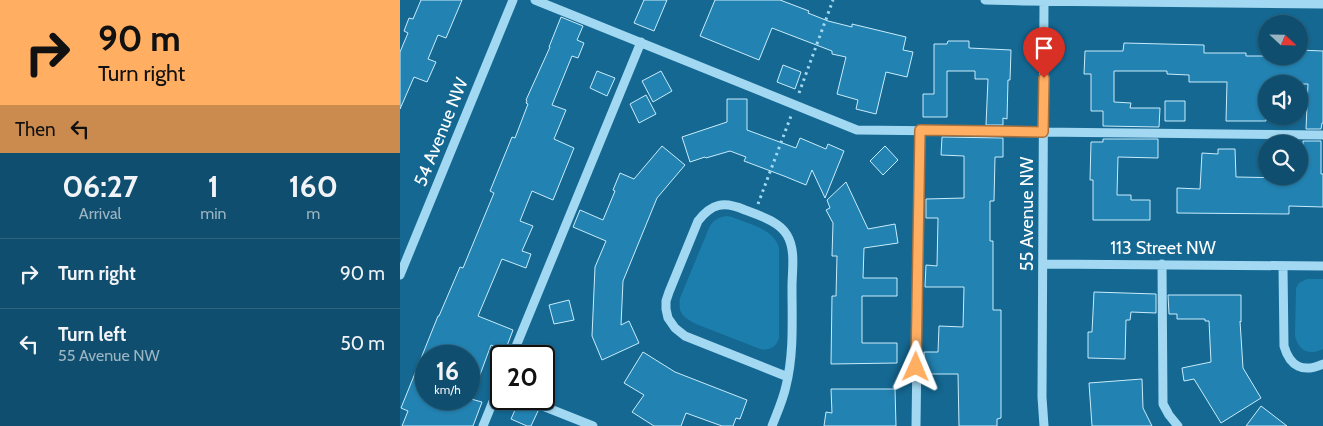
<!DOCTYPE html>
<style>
:root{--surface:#0f4e6e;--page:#185573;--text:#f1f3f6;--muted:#9bb4c2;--line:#2f6581}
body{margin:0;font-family:Cabin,sans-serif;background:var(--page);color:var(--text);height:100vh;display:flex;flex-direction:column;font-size:19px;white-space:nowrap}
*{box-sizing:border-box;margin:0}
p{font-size:16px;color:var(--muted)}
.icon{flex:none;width:28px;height:28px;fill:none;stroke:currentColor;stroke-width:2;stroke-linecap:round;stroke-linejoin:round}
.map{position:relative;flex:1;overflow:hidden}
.drawer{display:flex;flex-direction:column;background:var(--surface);width:400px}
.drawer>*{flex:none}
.hud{background:#ffae62;color:#111;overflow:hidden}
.needle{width:32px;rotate:112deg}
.tools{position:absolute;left:858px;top:15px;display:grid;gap:10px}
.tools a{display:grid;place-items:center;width:50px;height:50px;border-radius:50%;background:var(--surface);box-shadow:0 1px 4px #0004,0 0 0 1px var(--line);font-size:25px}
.speed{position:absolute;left:15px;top:345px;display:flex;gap:10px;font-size:25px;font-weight:700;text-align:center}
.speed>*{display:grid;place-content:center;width:65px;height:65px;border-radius:50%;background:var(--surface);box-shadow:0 1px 4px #0004,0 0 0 1px var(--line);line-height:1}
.speed small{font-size:12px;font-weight:400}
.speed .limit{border:2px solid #111;border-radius:8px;background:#fff;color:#111}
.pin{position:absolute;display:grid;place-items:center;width:42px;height:42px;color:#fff;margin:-51px -21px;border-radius:50% 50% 50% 0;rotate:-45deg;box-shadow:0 0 5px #0007}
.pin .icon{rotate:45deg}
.me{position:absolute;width:55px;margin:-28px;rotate:1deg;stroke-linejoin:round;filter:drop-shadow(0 0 4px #0008)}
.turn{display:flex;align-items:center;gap:18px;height:105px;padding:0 15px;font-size:22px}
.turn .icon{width:65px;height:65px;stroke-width:2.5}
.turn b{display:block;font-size:35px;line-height:42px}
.then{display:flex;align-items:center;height:48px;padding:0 15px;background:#0003;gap:10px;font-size:19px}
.eta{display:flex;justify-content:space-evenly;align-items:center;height:85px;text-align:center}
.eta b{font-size:30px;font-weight:700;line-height:35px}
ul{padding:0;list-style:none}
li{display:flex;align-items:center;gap:15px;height:70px;padding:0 15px;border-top:1px solid var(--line)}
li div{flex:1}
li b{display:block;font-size:19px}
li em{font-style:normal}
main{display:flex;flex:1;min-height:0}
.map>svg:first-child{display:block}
.green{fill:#1c7eac}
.building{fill:#2282b1;stroke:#c9ecfc;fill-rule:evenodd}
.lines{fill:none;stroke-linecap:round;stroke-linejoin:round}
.path{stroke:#a2d8f1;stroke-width:3;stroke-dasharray:2.5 4;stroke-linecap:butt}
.minor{stroke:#a2d8f1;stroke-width:9}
.route-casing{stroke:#a67140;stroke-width:12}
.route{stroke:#ffae62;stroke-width:9}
.labels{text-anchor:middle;stroke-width:5;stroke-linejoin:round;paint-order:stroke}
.street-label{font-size:18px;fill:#fff;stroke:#146892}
</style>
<main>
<section class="drawer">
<div class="hud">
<div class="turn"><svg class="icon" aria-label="right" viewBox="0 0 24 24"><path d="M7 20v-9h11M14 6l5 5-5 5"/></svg><div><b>90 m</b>Turn right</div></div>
<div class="then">Then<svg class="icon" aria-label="left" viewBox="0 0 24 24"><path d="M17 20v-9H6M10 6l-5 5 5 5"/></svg></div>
</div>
<div class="eta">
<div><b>06:27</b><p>Arrival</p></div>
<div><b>1</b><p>min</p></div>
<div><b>160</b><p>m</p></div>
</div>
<ul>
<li><svg class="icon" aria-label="right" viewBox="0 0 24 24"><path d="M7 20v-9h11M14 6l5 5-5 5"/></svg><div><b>Turn right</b></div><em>90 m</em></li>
<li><svg class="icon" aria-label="left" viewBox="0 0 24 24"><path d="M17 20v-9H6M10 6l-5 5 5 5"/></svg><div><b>Turn left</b><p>55 Avenue NW</p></div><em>50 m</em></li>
</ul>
</section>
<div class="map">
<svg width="923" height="426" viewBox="0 0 923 426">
<rect width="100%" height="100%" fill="#146892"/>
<path class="green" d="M327,216L332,217C349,224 374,229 379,248V338C376,347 370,351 360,349L296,324C282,317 278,313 280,298L309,228C313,220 318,217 327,216Z
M907,279H923V349C909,356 899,351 895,336L896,288L899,283Z"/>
<path class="building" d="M21,0H62L46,38L38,35L28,59L36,62L27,82L14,77L0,109V52L8,33L4,31L9,18L13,19Z
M244,0H267L254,31L234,23Z
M315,0H380L409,11L408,13L428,21L452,27V24L506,37L503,50L513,52L507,77L486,72L476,114L456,109L458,100L437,94L446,57L432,54V51L372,28L359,60L300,36Z
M161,17L183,26L177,40L184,43L178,58L172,56L152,105L166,110L154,139L174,148L153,200L132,191L120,221L133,226L122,251L131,254L126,268L102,259L78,316L113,330L105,351L91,345L71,399L82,402L73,426H2L8,411L1,408L38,316H39L60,267L63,268L94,193L90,191L112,137L115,138L128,104L126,103L127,101L126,100L150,47H149ZM26,356H69V399H26Z
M548,41H569V48L611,50L610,80H608L607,119L603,118V125H586L588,79H575V71H547V117H523V94H534V44H547Z
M724,43L804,45V53H846V56H899V50L923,51V123H922L921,129H906L908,84H866V121H826L827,82H789V75L767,74V71H714V102L731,103L730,108H760L759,127L703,126V111H691V74H684L685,51H723Z
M383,65L401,72L395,89L377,82Z
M197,71L215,78L207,96L190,88Z
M261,71L272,91L253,102L242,81Z
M246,95L256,114L239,123L230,104Z
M327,99H347V130L396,148L400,138L426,149L428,144L444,151L425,198L412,170L406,185L384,176L344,161L346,157L330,151L306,158L305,157L290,162L282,137L327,122Z
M765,101H785V121H765Z
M542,137L603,138V157H595L594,201H590V241H593V310H601V418L597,419V426H559L558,374H525L524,352H538L539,326L563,327L564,287H525L526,265L537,266L538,218H526V199L564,198V156L541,155Z
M703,139H758V158L718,157L717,195H731V200H750V220H693V180H690L691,142H703Z
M903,141H921V174H923V207L889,206V214L777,213V188L800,189L802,153L818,154V149H835L836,177L890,178V176H899V168H903Z
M262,146L285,165L257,198L223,281L221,325L229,321L239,343L202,360L192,336L195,267L206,241L173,227L180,210L203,220L215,191L213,190L220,173L234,179Z
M485,146L498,160L483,175L470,161Z
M446,182L468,229L495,224L498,243L464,248L463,278H497V296H462V343H497V363L431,364L432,296H436L437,256H432L433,223L426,210L430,208L427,200Z
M694,292L756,294V313L731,312L730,320H726L725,359L688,358V332H692Z
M768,295H841V322L840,321L843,368L861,398L821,423L794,379L784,381L782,368L811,362L809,321H805V319H777V314H769Z
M169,300L174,320L154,324L149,305Z
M243,352L275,372L347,400L340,419L336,418L333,426H322L286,413L281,426H254L232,412L244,395L224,383Z
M742,379L743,408L752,426H692L689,383Z
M431,389H495L496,426H424L426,412L432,413Z
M119,401L123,405L138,411L131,426H127L111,419Z
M861,406L887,426H846Z"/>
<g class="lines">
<path class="path" d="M399,93L433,0
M358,204L391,116"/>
<path class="minor" d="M135,0L457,130L923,135
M585,0L623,1L923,4
M644,2L642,397L644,426
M643,264L923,266
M762,264L763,404L769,415L778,426
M883,266L884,346C890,367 903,373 923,364
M0,275L113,0
M112,356L241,42
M125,399L193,426
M83,426L101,382
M372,426C377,413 383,400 386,386C394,354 392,321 392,287C392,270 396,250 387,235C379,221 358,215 345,210C324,201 312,203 298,221L269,292L266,301V309L268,318L275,328L285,336L388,377
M516,426L520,131"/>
</g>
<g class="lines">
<defs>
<path id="route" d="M516,367L520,130L643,132L644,78"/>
</defs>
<use href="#route" class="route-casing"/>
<use href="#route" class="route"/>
</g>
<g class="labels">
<g class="street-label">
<text transform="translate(41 132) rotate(-68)" y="6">54 Avenue NW</text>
<text transform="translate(627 214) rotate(-90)" y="6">55 Avenue NW</text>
<text x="763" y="254">113 Street NW</text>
</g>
</g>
</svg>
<div class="tools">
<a><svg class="needle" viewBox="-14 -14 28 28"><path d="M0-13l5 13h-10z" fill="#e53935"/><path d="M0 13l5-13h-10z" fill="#9bb4c2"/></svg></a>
<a><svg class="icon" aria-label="sound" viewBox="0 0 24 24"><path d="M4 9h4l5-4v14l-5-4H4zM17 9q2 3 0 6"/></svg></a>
<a><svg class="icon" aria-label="search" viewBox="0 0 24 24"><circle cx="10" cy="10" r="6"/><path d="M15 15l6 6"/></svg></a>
</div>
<div class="speed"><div>16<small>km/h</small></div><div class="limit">20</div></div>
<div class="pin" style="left:644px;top:78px;background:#d93025"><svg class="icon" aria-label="arrive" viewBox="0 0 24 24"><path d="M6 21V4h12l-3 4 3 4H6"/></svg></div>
<svg class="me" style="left:516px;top:367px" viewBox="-20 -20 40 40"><path d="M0-17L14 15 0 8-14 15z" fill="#ffae62" stroke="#fff" stroke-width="4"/></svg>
</div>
</main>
